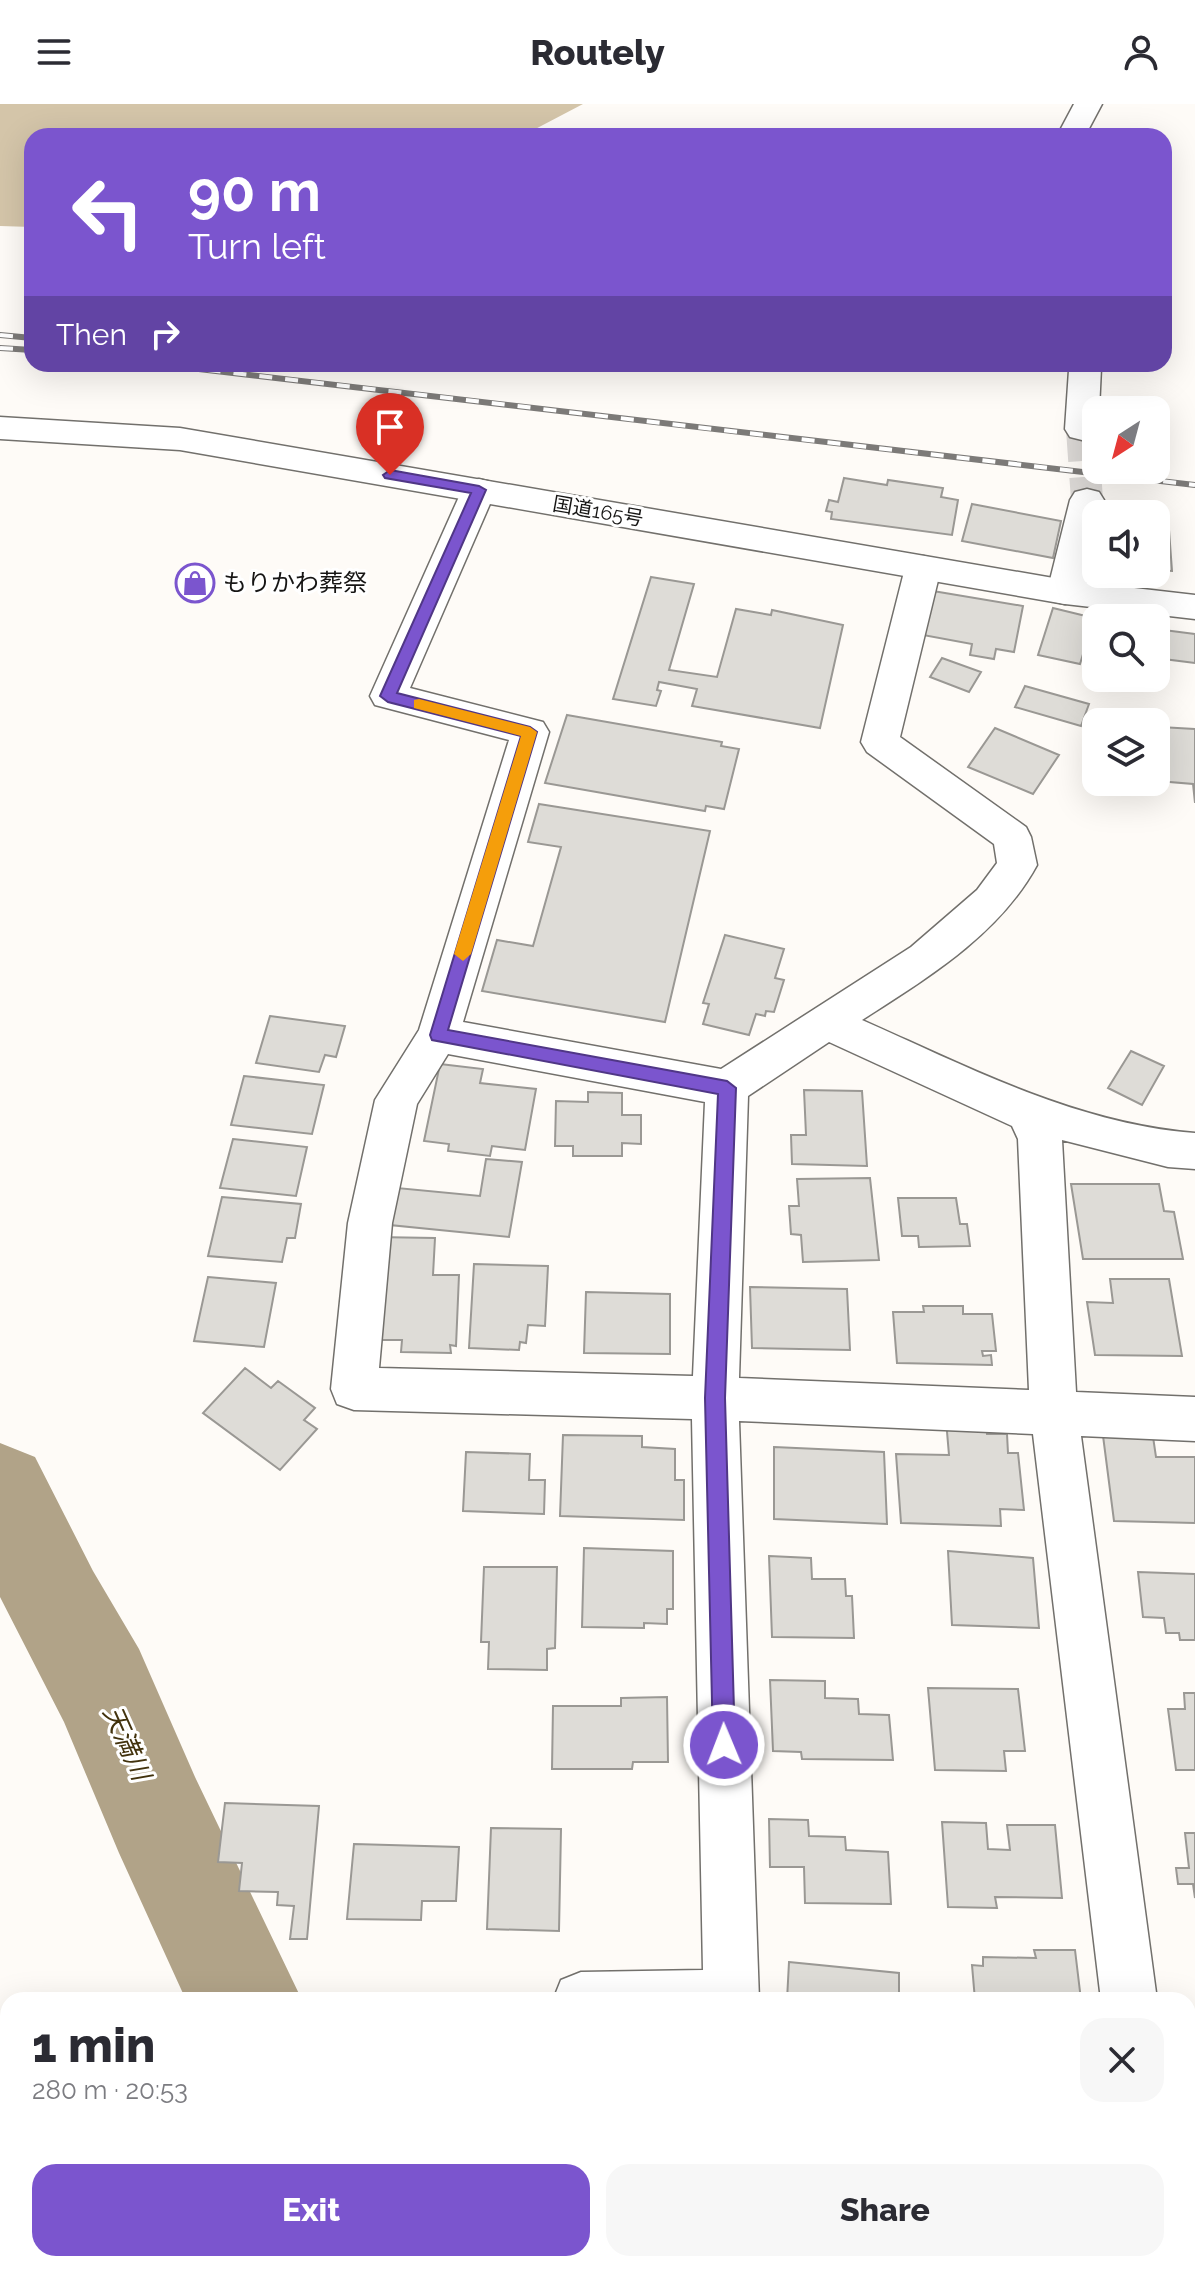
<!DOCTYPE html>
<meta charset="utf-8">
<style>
:root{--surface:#fff;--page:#f7f7f7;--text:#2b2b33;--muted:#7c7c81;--accent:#7b55ce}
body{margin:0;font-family:Raleway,"Noto Sans JP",sans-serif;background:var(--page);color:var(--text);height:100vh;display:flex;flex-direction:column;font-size:30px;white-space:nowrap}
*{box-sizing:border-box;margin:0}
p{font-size:26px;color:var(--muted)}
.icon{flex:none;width:44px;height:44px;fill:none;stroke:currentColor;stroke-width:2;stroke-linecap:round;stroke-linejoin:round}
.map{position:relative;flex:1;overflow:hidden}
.drawer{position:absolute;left:0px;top:1888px;width:1196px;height:280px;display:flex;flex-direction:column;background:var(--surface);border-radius:24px 24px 0 0;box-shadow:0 8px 32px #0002}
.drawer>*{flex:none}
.top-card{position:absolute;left:24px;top:24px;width:1148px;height:244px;border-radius:24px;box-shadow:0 8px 32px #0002;background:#7b55ce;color:#fff;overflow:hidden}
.needle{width:52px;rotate:216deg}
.fabs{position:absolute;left:1082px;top:292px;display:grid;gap:16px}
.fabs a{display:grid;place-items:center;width:88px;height:88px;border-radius:16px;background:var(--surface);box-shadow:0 8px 32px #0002;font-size:40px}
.pin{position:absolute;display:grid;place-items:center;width:68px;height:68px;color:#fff;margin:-82px -34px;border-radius:50% 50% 50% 0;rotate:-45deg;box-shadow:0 0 8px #0007}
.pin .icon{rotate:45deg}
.me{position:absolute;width:88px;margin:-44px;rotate:359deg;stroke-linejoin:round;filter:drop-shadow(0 0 6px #0008)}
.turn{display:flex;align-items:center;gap:28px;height:168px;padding:0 32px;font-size:36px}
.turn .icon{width:104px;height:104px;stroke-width:2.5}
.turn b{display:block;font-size:56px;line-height:68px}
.then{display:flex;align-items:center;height:76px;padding:0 32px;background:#0003;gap:16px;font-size:30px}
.round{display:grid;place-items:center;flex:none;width:84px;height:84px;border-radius:24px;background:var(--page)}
.headline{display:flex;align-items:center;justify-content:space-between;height:136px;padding:0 32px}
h1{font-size:48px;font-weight:800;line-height:60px}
.button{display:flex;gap:16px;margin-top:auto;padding:16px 32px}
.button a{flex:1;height:92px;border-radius:24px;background:var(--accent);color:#fff;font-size:32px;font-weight:800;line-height:92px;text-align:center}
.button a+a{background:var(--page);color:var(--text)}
header{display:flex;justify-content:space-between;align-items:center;height:104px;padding:0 32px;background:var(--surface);font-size:36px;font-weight:800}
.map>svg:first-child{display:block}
.forest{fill:#d4c5a9}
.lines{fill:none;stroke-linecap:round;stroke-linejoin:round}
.river{fill:#b1a388;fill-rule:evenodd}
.building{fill:#dedcd7;stroke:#9a9894;stroke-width:2}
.minor-tunnel{stroke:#dbd8d5;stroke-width:32;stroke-dasharray:32 16;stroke-linecap:butt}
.minor-casing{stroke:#72706c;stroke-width:3}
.trunk-casing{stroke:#72706c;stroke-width:3}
.minor{fill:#fff;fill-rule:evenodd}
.trunk{fill:#fff;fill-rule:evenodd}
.rail-casing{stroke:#7c7a78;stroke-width:6}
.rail{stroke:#fff;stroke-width:4;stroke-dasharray:13;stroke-linecap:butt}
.route{fill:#7b55ce;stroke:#503786;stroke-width:2}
.slow{fill:#f59e0b}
.labels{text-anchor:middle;stroke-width:6;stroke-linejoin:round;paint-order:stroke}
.far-street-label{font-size:20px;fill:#161514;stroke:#fff}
.poi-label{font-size:24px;fill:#161514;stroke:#fff;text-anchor:start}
.water-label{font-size:26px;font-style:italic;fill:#42320d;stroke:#fff}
</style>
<header><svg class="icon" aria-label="menu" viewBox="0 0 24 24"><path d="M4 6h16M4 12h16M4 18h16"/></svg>Routely<svg class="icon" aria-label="person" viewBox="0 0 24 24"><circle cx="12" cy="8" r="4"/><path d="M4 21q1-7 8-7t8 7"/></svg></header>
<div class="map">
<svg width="1195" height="2168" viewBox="0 0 1195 2168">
<rect width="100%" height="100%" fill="#fefbf7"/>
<path class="forest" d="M0,0H583L522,32H32V123L0,122Z"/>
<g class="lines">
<path class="river" d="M0,1339L35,1353L93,1467L139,1545L195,1673L302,1896H186L119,1749L64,1618L0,1493Z
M317,2160H440L443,2168H321Z"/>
</g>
<path class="building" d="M844,374L887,381L888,376L943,384L941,393L958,396L952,431L831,415L832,408L826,407L829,396L838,398Z
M972,400L1061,417L1053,454L962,437Z
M1156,425L1169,426L1172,467L1156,466Z
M651,473L694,480L669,566L717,573L736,505L771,511L772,506L843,521L820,624L692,602L697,585L659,578L657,586L661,587L656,602L613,595Z
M933,487L1023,502L1014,548L996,545L994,555L970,551L972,540L923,531Z
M1053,504L1094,514L1080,560L1038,551Z
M1156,525L1195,530V559L1156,554Z
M942,554L981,568L969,588L930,573Z
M1025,582L1089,600L1081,622L1015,603Z
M567,611L722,638L721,642L739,645L724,705L706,702L705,707L545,679Z
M1160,623L1195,625V699L1193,680L1158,677V673H1164Z
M995,624L1059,651L1033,690L968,663Z
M539,700L710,727L665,918L482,887L497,836L533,842L561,743L528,738Z
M725,831L784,845L775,874L784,876L774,908L766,907L765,912L756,910L749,931L703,920L709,900L703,899Z
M270,912L345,922L336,953L325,951L319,968L256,959Z
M1131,947L1164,962L1142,1001L1108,984Z
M440,960L483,965L480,979L536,985L525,1046L492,1042L490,1052L448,1047L449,1040L424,1037Z
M244,972L324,981L312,1030L231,1021Z
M804,986L862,987L867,1062L792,1060L791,1031H806Z
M588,988L622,989V1011H641V1040L622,1039V1052H573V1042H555L556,997L588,998Z
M233,1035L307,1043L296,1092L220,1084Z
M486,1055L522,1058L509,1133L380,1120L387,1083L480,1092Z
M870,1074L879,1156L803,1158L801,1131L791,1130L789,1102H799L797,1075Z
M1071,1080H1159L1164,1107L1174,1108L1183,1155H1083Z
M222,1093L301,1100L295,1134H287L282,1158L208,1152Z
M898,1094H956L960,1120H967L970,1142L919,1143L918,1132H902Z
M375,1133L435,1134L433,1171H459L456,1242L450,1241L451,1249L401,1248L402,1236H367Z
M474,1160L548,1162L545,1222L528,1221L526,1239L520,1238L519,1246L469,1244Z
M208,1173L276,1179L264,1243L194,1237Z
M1110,1175H1169L1182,1252L1095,1251L1087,1198L1113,1199Z
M750,1183L847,1185L850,1246L752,1244Z
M586,1188L670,1190V1250L584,1249Z
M923,1202H963V1210H992L996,1247H982L983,1252L991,1251L992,1261L897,1259L893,1208H924Z
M245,1264L271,1284L278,1277L315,1304L304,1316L317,1325L280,1366L203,1309Z
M946,1316L986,1318L987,1330H1007L1008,1349H1018L1024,1406L1000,1405L1001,1422L901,1419L896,1350L949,1351Z
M1102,1324L1152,1326L1156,1353H1195V1419L1114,1417Z
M563,1331L642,1332V1343L675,1345V1376H684V1416L560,1412Z
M774,1343L884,1348L887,1420L774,1415Z
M466,1348L530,1350L529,1376H545L544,1410L463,1407Z
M584,1444L673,1447V1505H667V1520L644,1519V1524L582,1523Z
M948,1447L1033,1454L1039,1524L952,1521Z
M769,1452L811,1454L812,1475H845L846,1492H852L854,1534L772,1533Z
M484,1463H557L555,1544L547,1545V1566L488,1565L489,1538H481Z
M1138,1468L1195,1470V1536H1180L1179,1529H1166L1164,1514L1143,1513Z
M770,1576L825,1577V1594L858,1595L859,1610L889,1611L893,1656L802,1655L801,1648L773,1647Z
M928,1584L1018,1585L1025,1647H1004L1006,1667L935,1666Z
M1184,1589H1195V1666H1176L1168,1605H1185Z
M667,1593L668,1658H633L632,1665H552L553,1602H621V1594Z
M225,1699L319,1702L307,1835H290L294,1802L277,1801L278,1788L239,1787L242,1759L218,1758Z
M769,1715L808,1716L809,1732L845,1733L846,1746L888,1748L891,1800L805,1799L804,1763H770Z
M942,1718L986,1719L988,1745L1010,1746L1007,1721H1055L1062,1794L995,1793L997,1804L948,1803Z
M491,1724L561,1725L559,1827L487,1825Z
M1185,1729H1195V1794L1193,1780H1178L1176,1764H1189Z
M354,1740L459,1743L456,1797H422L421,1816L347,1815Z
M1034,1846H1075L1081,1896H975L972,1861L983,1862V1853L1036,1854Z
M789,1858L899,1869V1896H787Z
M0,1973L8,1974L6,2053H0Z"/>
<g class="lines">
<path class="minor-tunnel" d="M1082,325L1087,396"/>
<defs>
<path id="minor" d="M1074,0H1102L1085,32H1057Z
M1065,260H1099L1101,264L1099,306H1096L1094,333L1082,336L1070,333L1065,325L1069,266Z
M479,375L491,378L496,386L410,584L543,618L549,628L463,918L721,965L911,843L977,786L997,759L994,740L867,648L861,638L905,464L911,455L923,452L935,455L941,464L900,633L1026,723L1031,733L1037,761C999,831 927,874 862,916C968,963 1077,1020 1195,1029V1065L1168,1063L1062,1036L1076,1288L1195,1293V1337L1081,1332L1157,1896H1101L1033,1330L739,1317L759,1896H553L561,1876L581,1868L703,1866L692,1315L354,1306L337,1300L331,1285L348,1119L375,996L419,926L509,636L375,601L370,592L462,386L467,378ZM829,938L1012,1022L1018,1035L1029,1286L739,1274L748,992ZM448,950L705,998L693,1272L379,1264L392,1119L417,1000Z
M1087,385L1099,388L1104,396L1101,410H1096C1096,437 1092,473 1078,497L1065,500L1052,497L1047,488L1070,396L1075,388Z
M0,2110L8,2111V2160H30L14,2168H0Z
M1188,2149L1194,2168H1134L1133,2160H1188Z
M265,2160H325L329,2168H269Z
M469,2160H670L674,2168H473Z
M708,2160H768V2168H708Z"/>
<path id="trunk" d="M0,313L180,324L1065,476L1195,491V515L1065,500L180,346L0,335Z"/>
</defs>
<use href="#minor" class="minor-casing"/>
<use href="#trunk" class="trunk-casing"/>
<use href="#minor" class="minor"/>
<use href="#trunk" class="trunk"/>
<defs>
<path id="rail" d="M0,231L32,234
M0,244L32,246
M156,260L1195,381"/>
</defs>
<use href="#rail" class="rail-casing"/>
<use href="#rail" class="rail"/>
</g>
<path class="route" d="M390,366L479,382L486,386L397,589L530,623L537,628L448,926L727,977L736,984L725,1294L735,1641L732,1648L724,1652L716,1648L713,1641L705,1294L718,990L432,936L430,931L521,632L388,598L380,592L471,389L385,374L383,371Z"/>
<path class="slow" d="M419,595L530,623L537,628L471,850L463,857L454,850L521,632L414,604V596Z"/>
<defs>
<symbol id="shop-ring" viewBox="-11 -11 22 22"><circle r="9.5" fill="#fff" stroke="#7b55ce" stroke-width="1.5"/><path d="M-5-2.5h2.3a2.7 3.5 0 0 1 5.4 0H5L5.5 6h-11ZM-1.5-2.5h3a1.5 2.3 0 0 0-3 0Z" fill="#7b55ce"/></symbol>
</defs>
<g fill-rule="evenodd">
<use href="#shop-ring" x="173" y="457" width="44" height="44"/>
</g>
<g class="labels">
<g class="far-street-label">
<text transform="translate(598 407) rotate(10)" y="7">国道165号</text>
</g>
<g class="poi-label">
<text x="223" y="487">もりかわ葬祭</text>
</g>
<g class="water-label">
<text transform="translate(127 1639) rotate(66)" y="9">天満川</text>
</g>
</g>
</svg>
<div class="fabs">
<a><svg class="needle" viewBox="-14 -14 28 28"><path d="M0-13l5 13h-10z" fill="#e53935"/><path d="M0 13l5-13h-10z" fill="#7c7c81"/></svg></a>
<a><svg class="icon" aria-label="sound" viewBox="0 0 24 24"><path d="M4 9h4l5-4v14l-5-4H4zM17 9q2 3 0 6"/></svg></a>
<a><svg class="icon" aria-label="search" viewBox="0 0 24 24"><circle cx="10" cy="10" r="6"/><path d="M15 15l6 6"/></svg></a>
<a><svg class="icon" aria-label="layers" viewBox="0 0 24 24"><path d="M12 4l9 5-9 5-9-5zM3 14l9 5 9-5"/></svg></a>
</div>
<div class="pin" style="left:390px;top:371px;background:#d93025"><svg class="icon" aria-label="arrive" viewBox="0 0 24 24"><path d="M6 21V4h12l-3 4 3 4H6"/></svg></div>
<svg class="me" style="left:724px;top:1641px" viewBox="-20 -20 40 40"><circle r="17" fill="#7b55ce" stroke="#fff" stroke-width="3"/><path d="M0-11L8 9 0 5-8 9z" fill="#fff"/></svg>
<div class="top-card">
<div class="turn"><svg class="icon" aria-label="left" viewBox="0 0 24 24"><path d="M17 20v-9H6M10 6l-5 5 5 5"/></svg><div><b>90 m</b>Turn left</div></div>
<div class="then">Then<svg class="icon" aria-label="right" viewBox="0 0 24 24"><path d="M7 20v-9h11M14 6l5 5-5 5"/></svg></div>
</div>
<section class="drawer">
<div class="headline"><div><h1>1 min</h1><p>280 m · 20:53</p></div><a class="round"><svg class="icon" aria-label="close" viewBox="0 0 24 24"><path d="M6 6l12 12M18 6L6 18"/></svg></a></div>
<div class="button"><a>Exit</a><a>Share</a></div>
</section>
</div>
